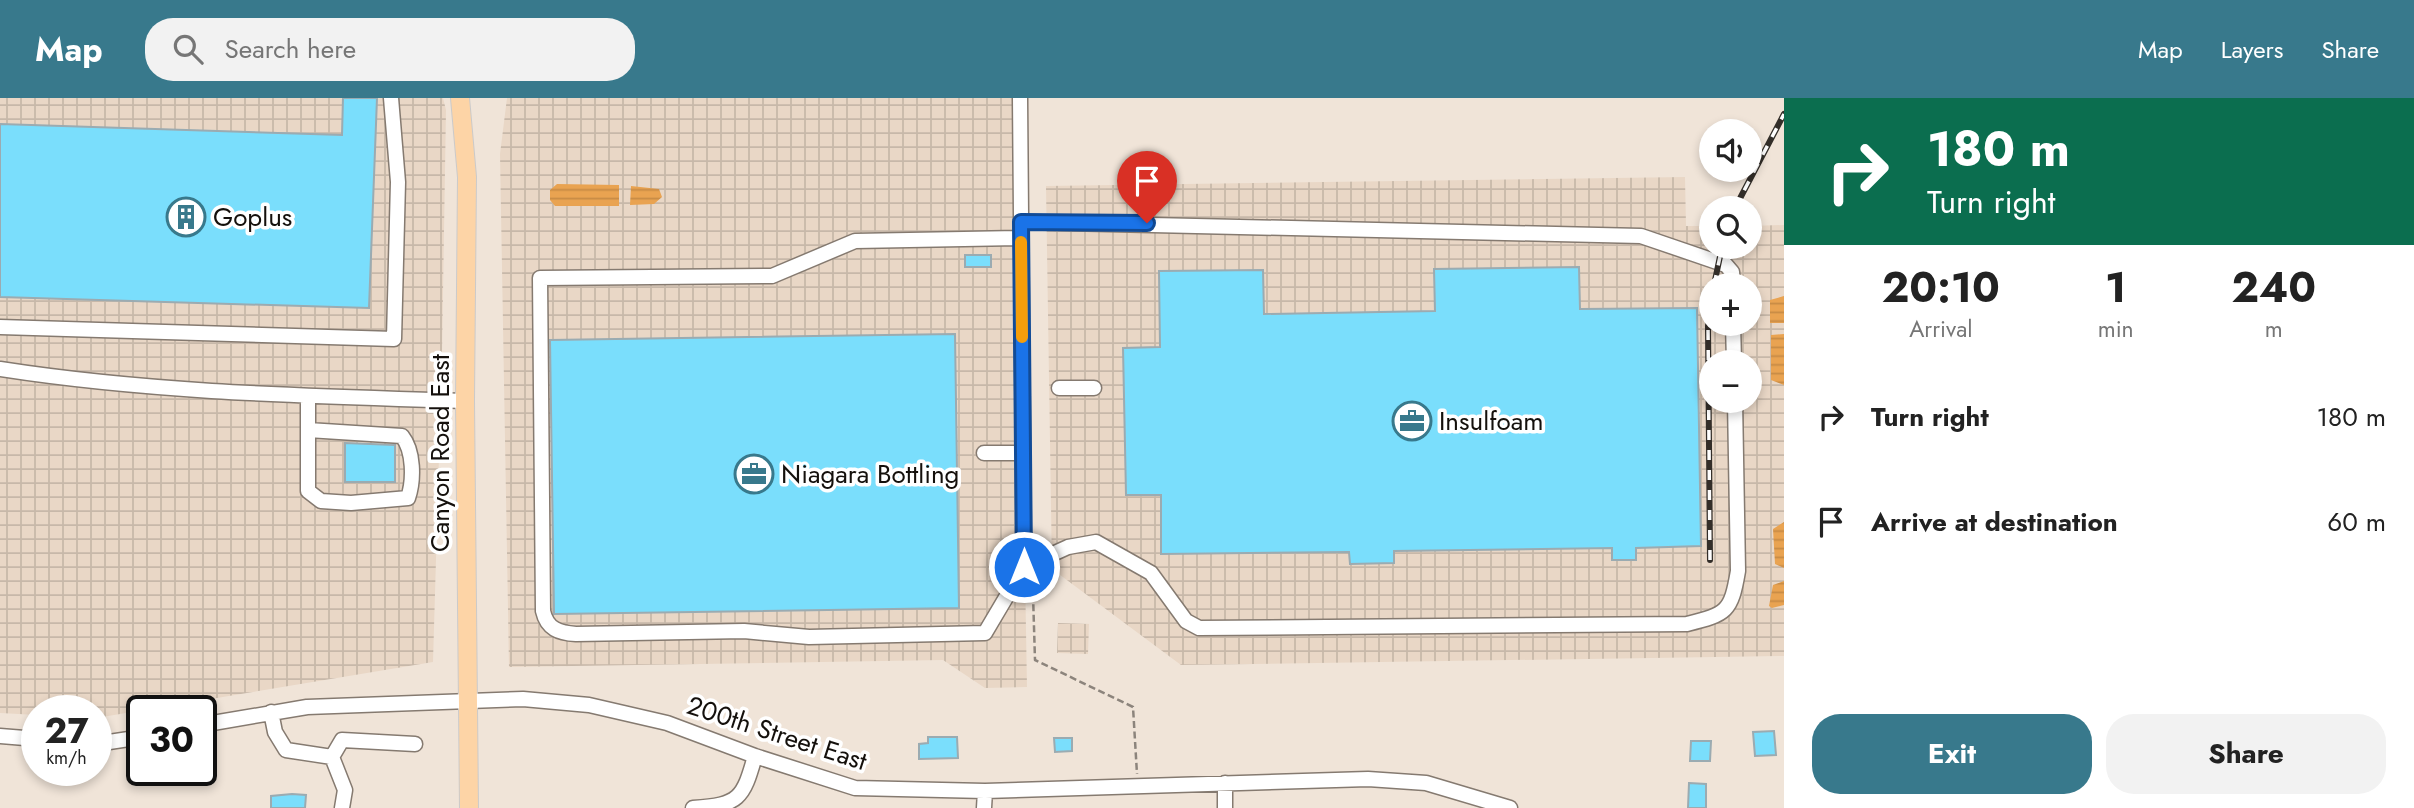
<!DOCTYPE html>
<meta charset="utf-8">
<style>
:root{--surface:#fff;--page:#f2f2f2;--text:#222;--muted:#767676;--accent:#38798c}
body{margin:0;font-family:Jost,sans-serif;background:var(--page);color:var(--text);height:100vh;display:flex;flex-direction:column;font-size:26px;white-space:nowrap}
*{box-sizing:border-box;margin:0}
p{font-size:23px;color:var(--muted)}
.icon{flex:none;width:38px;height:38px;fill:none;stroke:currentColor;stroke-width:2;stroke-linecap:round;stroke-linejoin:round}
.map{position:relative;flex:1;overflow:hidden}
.drawer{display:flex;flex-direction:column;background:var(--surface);width:630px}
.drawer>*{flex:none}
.top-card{background:#0b6e4f;color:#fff;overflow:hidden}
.fabs{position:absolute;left:1699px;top:21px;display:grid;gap:14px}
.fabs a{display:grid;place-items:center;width:63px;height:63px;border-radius:50%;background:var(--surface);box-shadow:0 4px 10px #0003;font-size:35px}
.speed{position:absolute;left:21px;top:597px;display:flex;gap:14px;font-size:35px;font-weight:700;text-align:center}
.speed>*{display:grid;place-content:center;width:91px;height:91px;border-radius:50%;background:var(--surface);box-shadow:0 4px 10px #0003;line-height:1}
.speed small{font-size:18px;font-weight:400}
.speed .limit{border:4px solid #111;border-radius:10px;background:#fff;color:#111}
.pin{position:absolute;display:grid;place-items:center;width:60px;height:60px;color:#fff;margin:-72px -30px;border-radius:50% 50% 50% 0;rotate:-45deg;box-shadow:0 0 7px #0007}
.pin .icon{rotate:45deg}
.me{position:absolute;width:77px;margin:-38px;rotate:0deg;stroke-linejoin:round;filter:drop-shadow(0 0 5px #0008)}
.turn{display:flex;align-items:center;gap:24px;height:147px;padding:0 28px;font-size:32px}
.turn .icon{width:91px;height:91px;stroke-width:2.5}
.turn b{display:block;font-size:49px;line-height:60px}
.eta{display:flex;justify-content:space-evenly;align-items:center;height:119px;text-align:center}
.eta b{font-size:42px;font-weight:700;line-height:49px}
.action{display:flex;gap:14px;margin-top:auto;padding:14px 28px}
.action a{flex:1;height:80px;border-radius:28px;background:var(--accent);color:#fff;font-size:28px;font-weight:700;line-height:80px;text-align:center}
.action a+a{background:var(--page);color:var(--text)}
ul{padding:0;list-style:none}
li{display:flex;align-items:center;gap:21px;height:105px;padding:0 28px}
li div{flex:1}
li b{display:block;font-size:26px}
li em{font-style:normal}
header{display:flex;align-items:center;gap:42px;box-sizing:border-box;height:98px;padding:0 35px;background:var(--accent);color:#fff}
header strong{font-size:33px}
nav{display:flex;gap:38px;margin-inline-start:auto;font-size:24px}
.search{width:490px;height:63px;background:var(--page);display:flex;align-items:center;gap:18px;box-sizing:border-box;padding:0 24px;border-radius:28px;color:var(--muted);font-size:26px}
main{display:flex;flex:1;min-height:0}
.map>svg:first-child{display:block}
.industrial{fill:url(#industrial-grid);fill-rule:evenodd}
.water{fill:url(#water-rules)}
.building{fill:#7adefc;stroke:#9babb1;stroke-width:2}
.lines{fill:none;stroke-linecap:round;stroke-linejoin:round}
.minor-casing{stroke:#857a70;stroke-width:17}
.major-casing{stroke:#cbcaca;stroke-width:20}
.path{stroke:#8c847c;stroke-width:2.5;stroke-dasharray:7 3.5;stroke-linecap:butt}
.minor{stroke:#fff;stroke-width:14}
.major{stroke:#fdd4a6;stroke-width:18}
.rail-casing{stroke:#332e29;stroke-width:6}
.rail{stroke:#fff;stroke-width:3.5;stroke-dasharray:10;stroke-linecap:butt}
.route-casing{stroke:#114b97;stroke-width:18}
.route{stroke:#1a73e8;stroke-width:12}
.slow{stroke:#f59e0b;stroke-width:12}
.labels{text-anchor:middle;stroke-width:7;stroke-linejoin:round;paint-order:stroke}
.poi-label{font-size:26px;fill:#14100c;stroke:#fff;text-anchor:start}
.street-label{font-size:26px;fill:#14100c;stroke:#fff}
</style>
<header>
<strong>Map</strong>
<div class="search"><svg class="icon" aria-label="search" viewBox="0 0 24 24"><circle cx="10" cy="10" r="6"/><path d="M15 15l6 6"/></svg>Search here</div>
<nav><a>Map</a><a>Layers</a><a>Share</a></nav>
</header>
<main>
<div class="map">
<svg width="1784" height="710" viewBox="0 0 1784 710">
<defs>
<pattern id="industrial-grid" width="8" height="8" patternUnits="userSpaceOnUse" patternTransform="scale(1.75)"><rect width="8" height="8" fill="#e9d7c6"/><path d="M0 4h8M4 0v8" fill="none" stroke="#c7b8a9"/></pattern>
<pattern id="water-rules" width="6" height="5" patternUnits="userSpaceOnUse" patternTransform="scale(1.75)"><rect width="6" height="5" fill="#e9a351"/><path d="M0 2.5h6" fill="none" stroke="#c78b45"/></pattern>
</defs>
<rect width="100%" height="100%" fill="#f0e4d8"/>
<path class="industrial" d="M0,0H443L446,12L442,256L433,564L96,620V612H37V617L0,615Z
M507,0H1013L1018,70L1027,589L985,590L943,562L509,569L500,56Z
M1685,79L1686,128H1711L1712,149H1750V128L1784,127V558L1181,567L1052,471L1046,88ZM1712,187H1750V226H1712ZM1712,264H1750V303H1712Z
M1058,525L1089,526L1088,556L1057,555Z"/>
<path class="water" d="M557,86L619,87V108H555L550,102V92Z
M631,88L659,91L662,99L654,106L630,107Z
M1784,198V225H1770V202Z
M1784,236V287L1771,282V237Z
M1784,424V470L1775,466L1773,431Z
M1784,483V507L1772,510L1769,508L1773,487Z"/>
<path class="building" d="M343,0H377L369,210L0,199V26L342,37Z
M965,157H991V169H965Z
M1579,169L1580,211L1697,210L1701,448L1636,450V462H1612V450L1394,453V465L1350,466L1349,454L1161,456V397H1126L1123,250L1160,249L1159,173L1263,172L1264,216L1435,213L1434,171Z
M955,236L959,510L554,516L550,242Z
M345,345L395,347V384H345Z
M1774,633L1776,657L1755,658L1753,634Z
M928,639H957L958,660L919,661V646L928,645Z
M1054,640H1072V653L1055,654Z
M1691,643H1711L1710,663H1690Z
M1689,685L1706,686V710H1688Z
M292,696L306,697L305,710H271V698Z"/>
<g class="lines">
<defs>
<path id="minor" d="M1020,0L1024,469
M1021,124L1641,138L1726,167L1732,174L1733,187
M1021,140L855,143L772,178L540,180L543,513C547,531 559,535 576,536L744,533L809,539L985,535L1024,469L1068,449L1096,444L1151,475L1186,523L1199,530L1687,526C1727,516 1731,514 1738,473L1735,303
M1733,226L1734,264
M0,229L394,241L398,84L391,0
M0,271C154,295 310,298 465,303
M1059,290H1094
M308,332L402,338C414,353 414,382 408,400L351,405L321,403L308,393V298
M984,355H1023
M271,614L275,634L286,652L332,659L345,692L342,710
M201,627L307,609L523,601L589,607L667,625L755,658L855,690L985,693L1368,681L1426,685L1510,710
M0,638L37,641
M96,646L142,639
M332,659L342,642L415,646
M693,710C739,707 743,701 755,658
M984,710L985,693
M1225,710V685"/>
<path id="major" d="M460,0L467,79L465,303L469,710"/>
</defs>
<use href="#minor" class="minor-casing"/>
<use href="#major" class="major-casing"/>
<path class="path" d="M1029,486L1033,496L1035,562L1133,609L1137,676"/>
<use href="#minor" class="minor"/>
<use href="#major" class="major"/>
<defs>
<path id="rail" d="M1735,110L1784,16
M1714,187L1722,149
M1710,462L1708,228L1712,202"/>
</defs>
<use href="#rail" class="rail-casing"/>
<use href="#rail" class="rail"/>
</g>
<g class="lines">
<defs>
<path id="route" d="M1024,469L1021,124L1147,125"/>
</defs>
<use href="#route" class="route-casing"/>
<use href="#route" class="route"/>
<path class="slow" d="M1021,144L1022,239"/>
</g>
<defs>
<symbol id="building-ring" viewBox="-11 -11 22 22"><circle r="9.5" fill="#fff" stroke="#38798c" stroke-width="1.5"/><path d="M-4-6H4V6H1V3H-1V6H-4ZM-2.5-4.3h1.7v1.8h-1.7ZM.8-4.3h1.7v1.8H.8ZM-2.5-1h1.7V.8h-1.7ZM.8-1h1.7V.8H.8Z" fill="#38798c"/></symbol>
<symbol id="office-ring" viewBox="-11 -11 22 22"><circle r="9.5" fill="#fff" stroke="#38798c" stroke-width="1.5"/><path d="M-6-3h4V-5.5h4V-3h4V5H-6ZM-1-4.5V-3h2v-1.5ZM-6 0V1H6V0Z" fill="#38798c"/></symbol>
</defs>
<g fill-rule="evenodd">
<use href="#building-ring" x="164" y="97" width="44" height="44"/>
<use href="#office-ring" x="1390" y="301" width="44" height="44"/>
<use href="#office-ring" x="732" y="354" width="44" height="44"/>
</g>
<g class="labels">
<g class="poi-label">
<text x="213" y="128">Goplus</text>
<text x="1439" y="332">Insulfoam</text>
<text x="781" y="385">Niagara Bottling</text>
</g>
<g class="street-label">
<text transform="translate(440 355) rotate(-90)" y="9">Canyon Road East</text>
<text transform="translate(777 635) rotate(18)" y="9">200th Street East</text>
</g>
</g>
</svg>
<div class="fabs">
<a><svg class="icon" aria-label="sound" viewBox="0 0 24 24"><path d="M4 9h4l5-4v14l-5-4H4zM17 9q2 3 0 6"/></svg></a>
<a><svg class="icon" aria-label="search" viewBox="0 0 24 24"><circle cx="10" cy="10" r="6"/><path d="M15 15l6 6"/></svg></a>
<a>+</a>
<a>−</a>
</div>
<div class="speed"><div>27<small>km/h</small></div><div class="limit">30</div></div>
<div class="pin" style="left:1147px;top:125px;background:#d93025"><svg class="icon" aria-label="arrive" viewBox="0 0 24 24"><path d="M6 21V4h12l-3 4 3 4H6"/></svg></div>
<svg class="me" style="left:1024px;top:469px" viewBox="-20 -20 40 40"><circle r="17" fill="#1a73e8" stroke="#fff" stroke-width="3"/><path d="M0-11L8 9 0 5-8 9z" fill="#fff"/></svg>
</div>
<section class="drawer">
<div class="top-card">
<div class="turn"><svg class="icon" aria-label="right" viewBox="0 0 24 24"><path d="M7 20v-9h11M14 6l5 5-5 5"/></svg><div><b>180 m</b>Turn right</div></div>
</div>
<div class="eta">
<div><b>20:10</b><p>Arrival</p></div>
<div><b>1</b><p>min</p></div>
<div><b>240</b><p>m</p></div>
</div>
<ul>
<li><svg class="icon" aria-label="right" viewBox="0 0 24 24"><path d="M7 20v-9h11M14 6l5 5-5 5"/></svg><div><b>Turn right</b></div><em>180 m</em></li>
<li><svg class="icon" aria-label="arrive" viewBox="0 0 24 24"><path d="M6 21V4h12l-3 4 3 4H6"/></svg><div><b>Arrive at destination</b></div><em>60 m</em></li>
</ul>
<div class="action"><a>Exit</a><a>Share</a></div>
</section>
</main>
